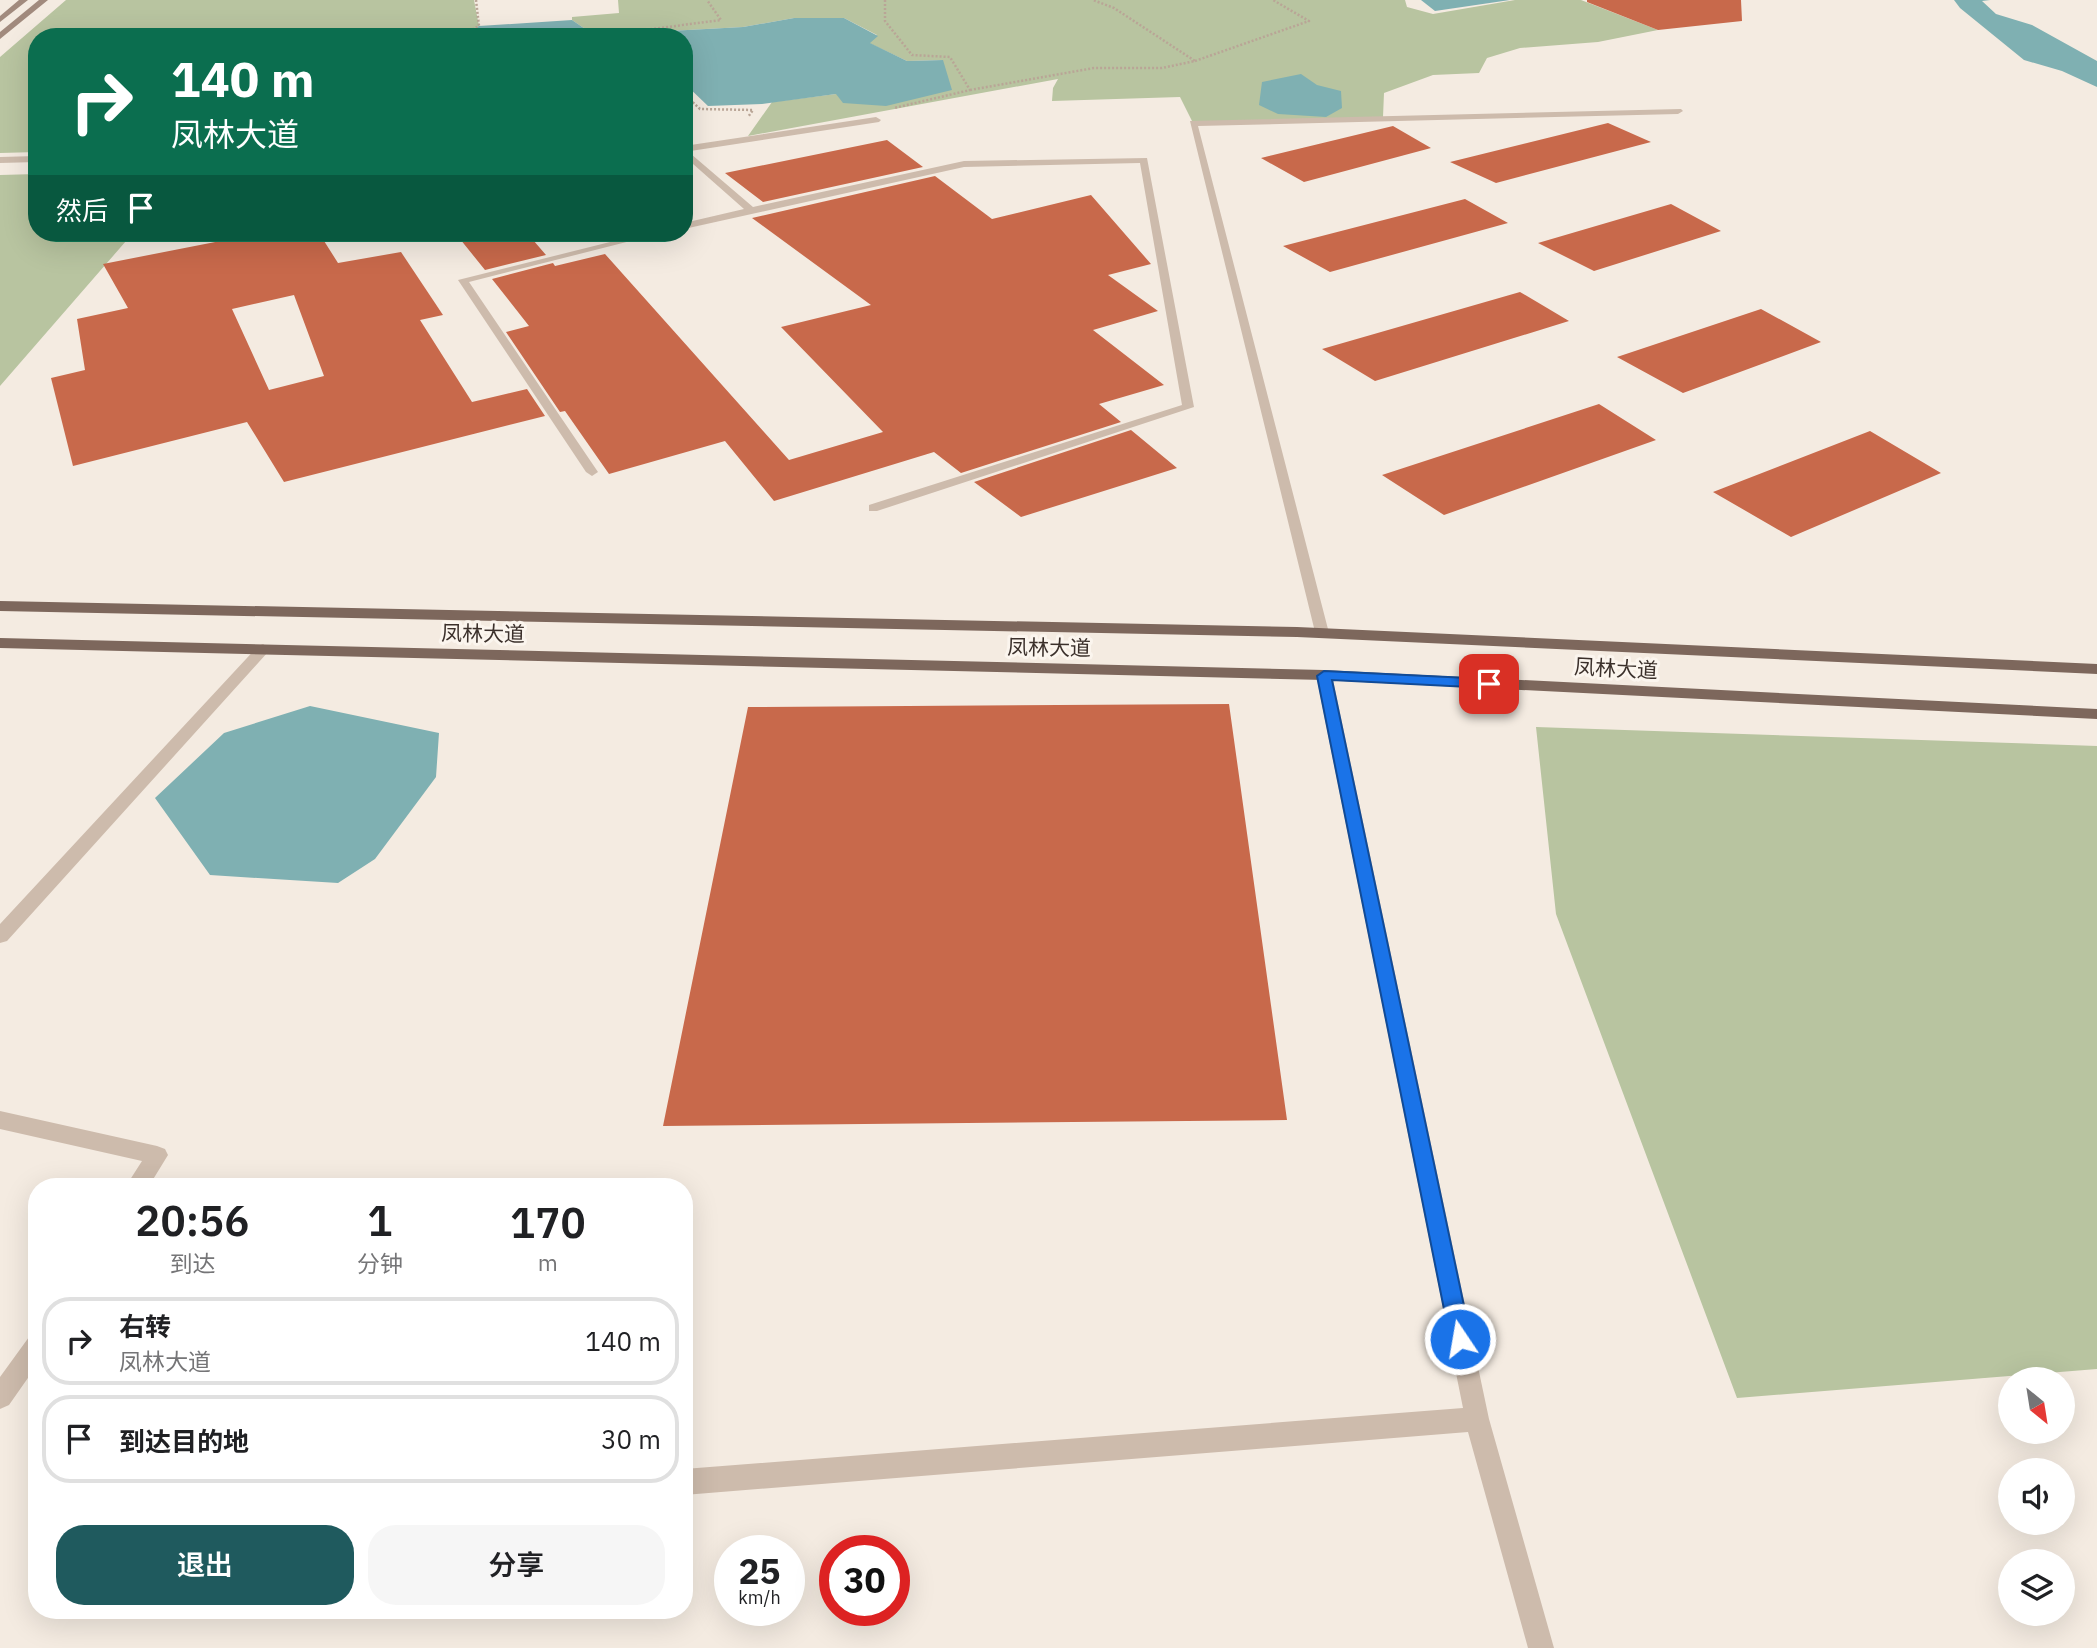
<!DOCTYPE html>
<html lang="zh">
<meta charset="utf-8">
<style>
:root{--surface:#fff;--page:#f6f6f6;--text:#202124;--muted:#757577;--line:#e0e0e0;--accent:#1f5a5e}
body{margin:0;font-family:"IBM Plex Sans","Noto Sans SC",sans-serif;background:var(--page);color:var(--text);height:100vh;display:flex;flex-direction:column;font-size:26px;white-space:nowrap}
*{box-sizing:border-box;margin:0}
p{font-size:23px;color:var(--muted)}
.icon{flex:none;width:38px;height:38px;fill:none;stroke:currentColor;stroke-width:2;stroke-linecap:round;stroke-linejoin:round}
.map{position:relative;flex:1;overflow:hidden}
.side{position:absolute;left:28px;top:1178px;width:665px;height:441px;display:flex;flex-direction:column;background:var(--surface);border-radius:28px;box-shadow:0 7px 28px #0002}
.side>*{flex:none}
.hud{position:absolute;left:28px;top:28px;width:665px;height:214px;border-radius:28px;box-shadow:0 7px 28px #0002;background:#0b6e4f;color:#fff;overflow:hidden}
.needle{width:46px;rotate:150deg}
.tools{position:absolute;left:1998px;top:1367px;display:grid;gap:14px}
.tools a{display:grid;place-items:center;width:77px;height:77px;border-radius:50%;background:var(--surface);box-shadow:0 7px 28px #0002;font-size:35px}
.speed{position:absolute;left:714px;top:1535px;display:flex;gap:14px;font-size:35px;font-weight:700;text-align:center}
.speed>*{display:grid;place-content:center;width:91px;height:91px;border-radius:50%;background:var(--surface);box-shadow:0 7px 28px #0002;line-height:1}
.speed small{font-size:18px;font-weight:400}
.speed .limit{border:10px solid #d22;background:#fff;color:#111}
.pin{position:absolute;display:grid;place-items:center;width:60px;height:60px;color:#fff;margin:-30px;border-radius:14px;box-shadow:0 4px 10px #0006}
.me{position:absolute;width:77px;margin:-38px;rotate:348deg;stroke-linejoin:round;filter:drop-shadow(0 0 5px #0008)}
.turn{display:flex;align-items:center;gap:24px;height:147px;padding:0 28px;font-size:32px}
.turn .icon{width:91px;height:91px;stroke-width:2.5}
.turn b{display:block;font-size:49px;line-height:60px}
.then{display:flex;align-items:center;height:66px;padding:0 28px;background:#0003;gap:14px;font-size:26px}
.eta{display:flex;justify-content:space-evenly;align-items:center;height:119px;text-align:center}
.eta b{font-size:42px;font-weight:600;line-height:49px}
.cta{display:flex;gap:14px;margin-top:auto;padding:14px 28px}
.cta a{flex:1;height:80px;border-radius:28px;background:var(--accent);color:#fff;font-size:28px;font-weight:600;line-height:80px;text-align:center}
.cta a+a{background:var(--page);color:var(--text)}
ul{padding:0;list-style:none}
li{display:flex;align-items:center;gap:21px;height:88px;margin:0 14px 10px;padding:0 14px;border:4px solid var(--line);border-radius:28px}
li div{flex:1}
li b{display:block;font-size:26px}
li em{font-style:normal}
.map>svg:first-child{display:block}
.green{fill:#b8c4a0}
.water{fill:#7fb0b2}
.building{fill:#c8694b;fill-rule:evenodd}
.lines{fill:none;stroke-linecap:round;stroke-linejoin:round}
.path{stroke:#b9a596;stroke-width:2.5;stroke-dasharray:2 2;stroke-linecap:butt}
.service{fill:#cdbbac;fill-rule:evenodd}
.minor{fill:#cdbbac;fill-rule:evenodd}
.secondary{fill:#a18a7d;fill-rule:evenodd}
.primary{fill:#7d675c;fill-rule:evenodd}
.route{fill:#1a73e8;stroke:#114b97;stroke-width:2}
.labels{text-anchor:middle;stroke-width:6;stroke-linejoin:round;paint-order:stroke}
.street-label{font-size:21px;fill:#3b302b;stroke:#fbf5ee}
</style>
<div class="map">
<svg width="2097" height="1648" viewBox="0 0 2097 1648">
<rect width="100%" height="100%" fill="#f4ebe1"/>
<path class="green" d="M66,0H474L479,26L458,37H37V152L0,153V57Z
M618,0H1405L1407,7L1433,14L1515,0H1581L1658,30L1598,42L1520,48L1487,58L1479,73L1433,75L1384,93L1383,117L1193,123L1180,97L1052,101L1053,88L1058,79L748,136L772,102L836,94L943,60L907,61L869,43L877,35L844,18H794L743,27L669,31L658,37H602L594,35L572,20V17L619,13Z
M37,174V233H133L0,386V175Z
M1536,727L2097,746V1369L1737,1398L1556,914Z"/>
<path class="water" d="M1421,0H1510L1435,11Z
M1954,0H1990L1982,1L1996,14L2032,25L2097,61V87L2062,71L2024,60L1960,8Z
M794,18H844L878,36L870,43L907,61L943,60L952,90L886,106L843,103L836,94L762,104L708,106L684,83V37H658L669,31L743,27Z
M572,20L594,35L602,37H458L479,26Z
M1301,74L1317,85L1341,91L1342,108L1326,117L1278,114L1259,105L1262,82Z
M310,706L439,733L436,777L375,859L338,883L210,875L155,798L224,733Z"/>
<path class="building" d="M1587,0H1741L1742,21L1658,30L1587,2Z
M1608,123L1651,142L1496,183L1450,162Z
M1393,126L1431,148L1304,182L1261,158Z
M887,140L923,167L763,202L725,173Z
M935,176L992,219L1091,195L1151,264L1108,275L1158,311L1093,330L1164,385L1099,404L1121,422L961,473L934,452L774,501L725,441L609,474L565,411L560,412L506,332L529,326L492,279L553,263L555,266L605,254L789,460L883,432L781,327L871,305L752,218Z
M1465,199L1508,223L1330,272L1283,246Z
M1671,204L1721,231L1594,271L1538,243Z
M261,233H319L338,263L401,252L443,315L420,320L472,402L527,389L545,416L284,482L247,422L73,466L51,378L85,370L77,319L128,308L103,264ZM294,295L324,376L269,390L232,309Z
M488,233H527L546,255L485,270L460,239Z
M1520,292L1569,321L1375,381L1322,349Z
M1761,309L1821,342L1683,393L1617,357Z
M1599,404L1656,440L1444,515L1382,475Z
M1131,430L1177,468L1021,517L974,482Z
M1870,431L1941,473L1791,537L1713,492Z
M1229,704L1287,1120L663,1126L748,707Z"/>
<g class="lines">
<path class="path" d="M885,0V21L912,55L950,57L970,90L894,108
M458,37L479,26L476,0
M634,37L637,31L721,20L707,0
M1195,61L1309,21L1273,0
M970,90L1094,68H1162L1195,61L1114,8L1093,0
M684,94L700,109L753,110L748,117"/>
<path class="service" d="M684,148L753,207L964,161L1147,158L1194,407L877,511H869V505L1182,405L1140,163L964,167L684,229V223L744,209L684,156Z
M646,233H662L469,282L598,472L592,476L586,472L458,280Z"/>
<path class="minor" d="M1681,109L1683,111L1678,114L1198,126L1329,633L1321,638L1316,636L1190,121Z
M876,117L881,120L879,122L684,152V146Z
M37,156V162L0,163V157Z
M263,644L271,649L268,652L7,941L0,943V924L258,646Z
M1324,670L1332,675L1489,1419L1554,1648H1528L1468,1432L684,1495V1469L1463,1408L1316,675Z
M0,1111L157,1146L165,1149L168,1155L149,1186H126L142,1161L0,1129Z
M37,1334V1365L9,1405L0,1409V1377L29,1337Z"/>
<path class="secondary" d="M19,0H28L0,22V16Z
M39,0H48L0,39V32Z"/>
<path class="primary" d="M0,601L1297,627L2097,664V674L1297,637L0,611Z
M0,638L1324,670L2097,709V719L1324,680L0,648Z"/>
</g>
<path class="route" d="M1324,671L1489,679L1497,684L1489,688L1332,680L1471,1339L1468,1346L1460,1349L1453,1346L1450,1339L1317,676Z"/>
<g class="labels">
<g class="street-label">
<text transform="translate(483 634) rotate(1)" y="7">凤林大道</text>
<text transform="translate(1049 648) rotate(1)" y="7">凤林大道</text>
<text transform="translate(1616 669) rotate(3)" y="7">凤林大道</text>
</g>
</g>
</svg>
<div class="tools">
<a><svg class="needle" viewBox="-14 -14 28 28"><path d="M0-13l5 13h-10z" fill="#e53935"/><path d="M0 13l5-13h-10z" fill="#757577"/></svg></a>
<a><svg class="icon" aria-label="sound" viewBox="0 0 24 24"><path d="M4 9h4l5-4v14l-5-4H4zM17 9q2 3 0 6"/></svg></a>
<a><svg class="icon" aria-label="layers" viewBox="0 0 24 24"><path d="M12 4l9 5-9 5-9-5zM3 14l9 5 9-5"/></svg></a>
</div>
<div class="speed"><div>25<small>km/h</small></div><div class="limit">30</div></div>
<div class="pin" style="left:1489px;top:684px;background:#d93025"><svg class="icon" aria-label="arrive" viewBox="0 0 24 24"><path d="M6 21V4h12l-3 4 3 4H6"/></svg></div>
<svg class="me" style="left:1460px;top:1339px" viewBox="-20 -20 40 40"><circle r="17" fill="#1a73e8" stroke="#fff" stroke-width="3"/><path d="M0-11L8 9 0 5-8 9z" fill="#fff"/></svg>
<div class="hud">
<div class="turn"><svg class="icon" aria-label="right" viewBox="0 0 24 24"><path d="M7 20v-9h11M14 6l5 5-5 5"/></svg><div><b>140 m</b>凤林大道</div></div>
<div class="then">然后<svg class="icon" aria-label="arrive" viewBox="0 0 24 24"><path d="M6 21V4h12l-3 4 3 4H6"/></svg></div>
</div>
<section class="side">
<div class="eta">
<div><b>20:56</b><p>到达</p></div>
<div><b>1</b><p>分钟</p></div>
<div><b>170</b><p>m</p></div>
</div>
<ul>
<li><svg class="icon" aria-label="right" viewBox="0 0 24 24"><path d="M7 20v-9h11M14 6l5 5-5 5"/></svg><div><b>右转</b><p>凤林大道</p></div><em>140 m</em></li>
<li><svg class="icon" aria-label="arrive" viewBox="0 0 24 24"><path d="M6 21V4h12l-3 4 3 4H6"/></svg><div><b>到达目的地</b></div><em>30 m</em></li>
</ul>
<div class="cta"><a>退出</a><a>分享</a></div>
</section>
</div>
